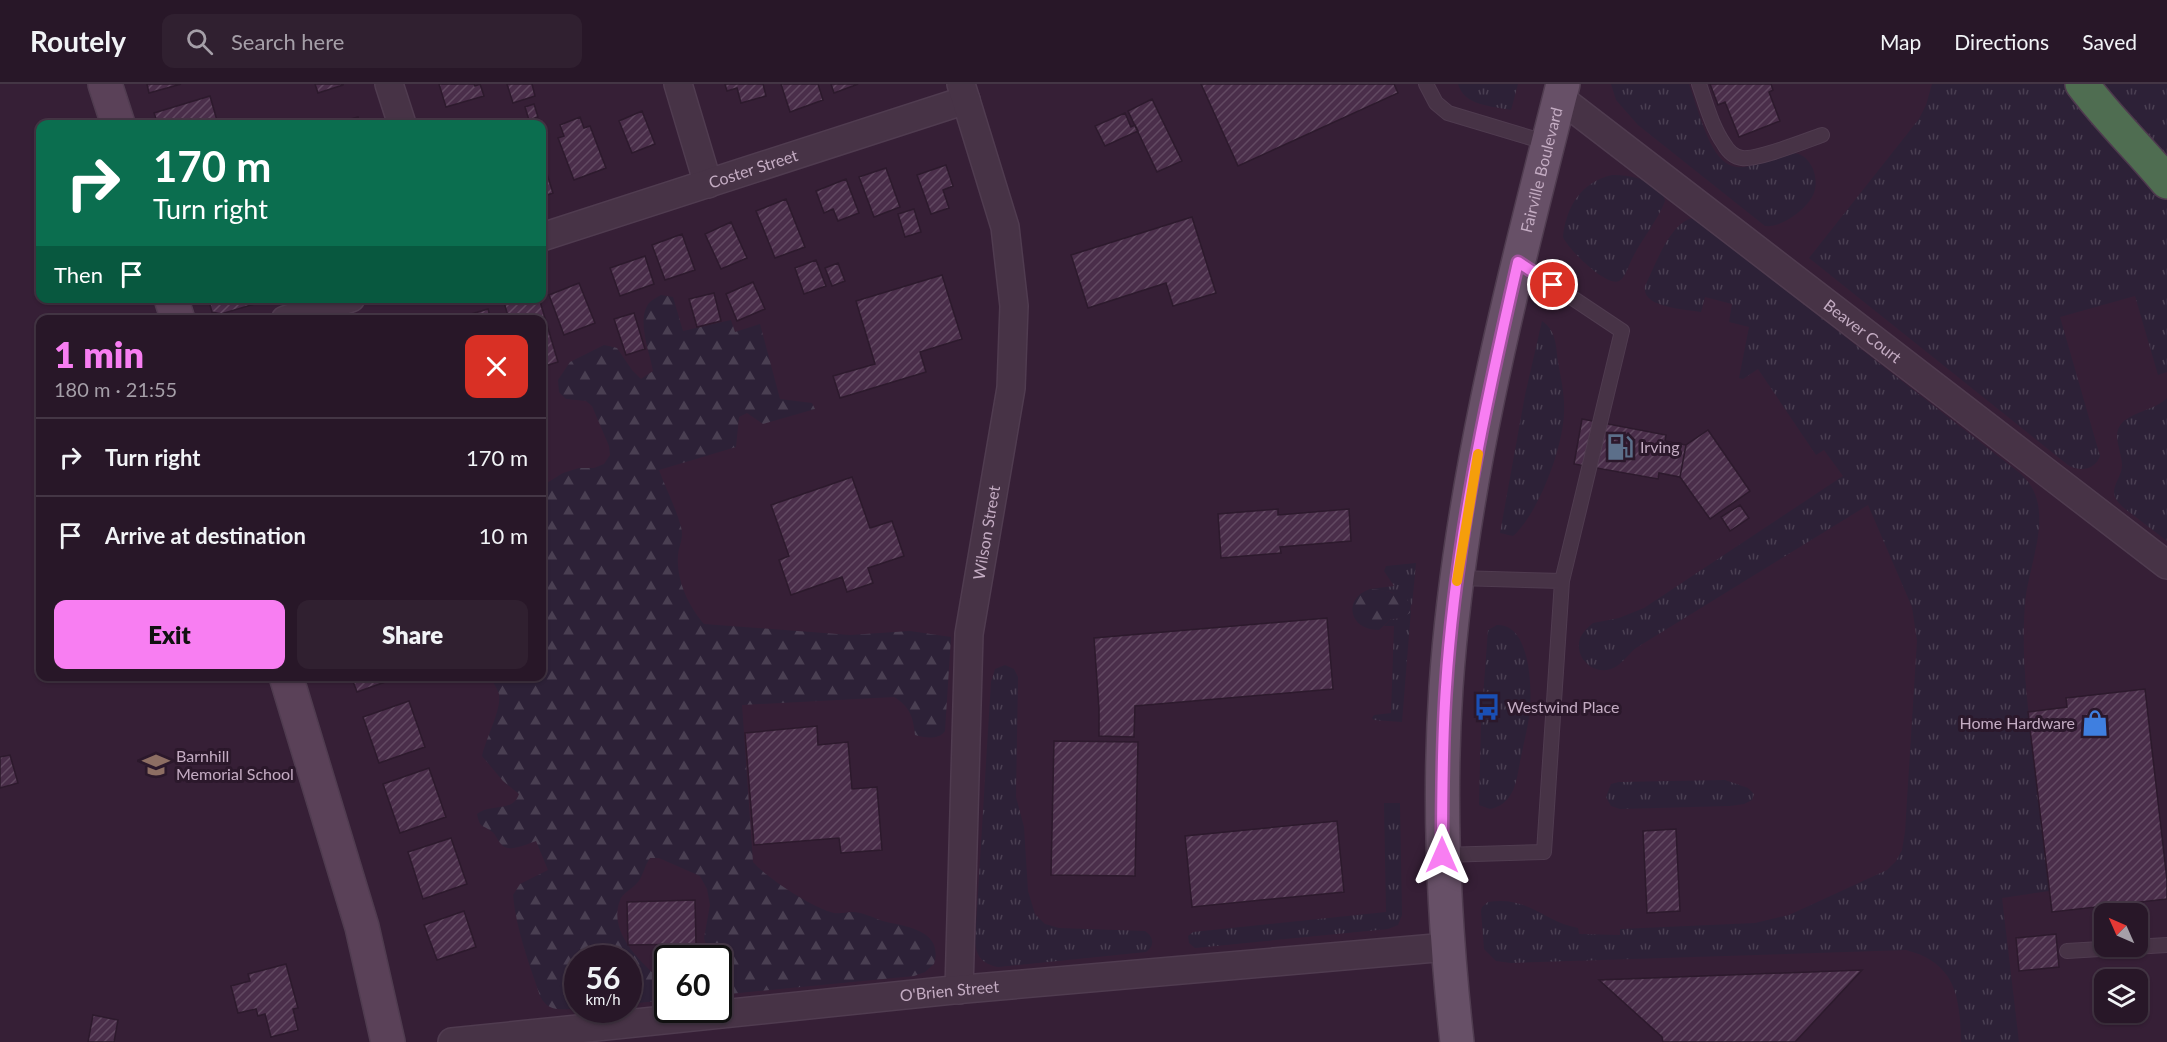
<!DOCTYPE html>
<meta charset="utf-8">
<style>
:root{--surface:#281728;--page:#302030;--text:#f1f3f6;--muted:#a59fa8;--line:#443645;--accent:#f87ef2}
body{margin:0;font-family:Lato,sans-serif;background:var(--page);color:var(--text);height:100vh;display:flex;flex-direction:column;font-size:22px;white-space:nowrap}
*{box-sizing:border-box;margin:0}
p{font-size:20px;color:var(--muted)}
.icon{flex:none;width:33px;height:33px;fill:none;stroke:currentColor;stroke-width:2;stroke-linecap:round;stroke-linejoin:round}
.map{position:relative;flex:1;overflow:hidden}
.side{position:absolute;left:36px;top:231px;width:510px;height:366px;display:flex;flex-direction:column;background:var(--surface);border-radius:12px;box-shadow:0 2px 4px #0004,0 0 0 2px var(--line)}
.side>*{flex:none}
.banner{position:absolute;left:36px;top:36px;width:510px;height:183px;border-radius:12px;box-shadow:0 2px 4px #0004,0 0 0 2px var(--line);background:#0b6e4f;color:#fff;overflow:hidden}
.needle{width:39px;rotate:315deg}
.fabs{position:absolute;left:2094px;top:819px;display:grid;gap:12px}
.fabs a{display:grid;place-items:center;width:54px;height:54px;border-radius:12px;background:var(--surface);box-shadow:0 2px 4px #0004,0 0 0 2px var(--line);font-size:30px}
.speed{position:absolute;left:564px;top:861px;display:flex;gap:12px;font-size:30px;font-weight:700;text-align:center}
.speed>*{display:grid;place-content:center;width:78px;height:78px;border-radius:50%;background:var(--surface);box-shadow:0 2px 4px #0004,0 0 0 2px var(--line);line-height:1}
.speed small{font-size:15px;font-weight:400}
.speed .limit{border:3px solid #111;border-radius:9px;background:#fff;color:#111}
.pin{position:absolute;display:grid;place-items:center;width:51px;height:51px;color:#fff;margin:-26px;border:3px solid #fff;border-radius:50%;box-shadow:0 2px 6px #0007}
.me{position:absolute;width:66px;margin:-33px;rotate:0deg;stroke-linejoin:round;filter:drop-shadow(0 0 4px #0008)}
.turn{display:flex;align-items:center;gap:21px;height:126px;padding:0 18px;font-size:27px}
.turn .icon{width:78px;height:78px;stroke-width:2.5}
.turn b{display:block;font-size:42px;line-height:51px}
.then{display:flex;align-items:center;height:57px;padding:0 18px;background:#0003;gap:12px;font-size:22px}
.round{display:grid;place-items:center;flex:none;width:63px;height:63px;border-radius:12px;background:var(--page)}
.headline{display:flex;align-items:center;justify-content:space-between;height:102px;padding:0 18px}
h1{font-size:36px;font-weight:800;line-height:45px;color:var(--accent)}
.button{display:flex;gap:12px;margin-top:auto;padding:12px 18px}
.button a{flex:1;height:69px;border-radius:12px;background:var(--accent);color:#111;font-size:24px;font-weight:800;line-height:69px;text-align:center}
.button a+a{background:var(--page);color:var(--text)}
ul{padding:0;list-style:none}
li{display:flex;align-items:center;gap:18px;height:78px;padding:0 18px;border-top:2px solid var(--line)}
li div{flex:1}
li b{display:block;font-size:22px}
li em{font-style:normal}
header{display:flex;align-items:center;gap:36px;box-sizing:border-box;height:84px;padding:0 30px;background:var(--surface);border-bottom:2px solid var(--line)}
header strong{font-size:28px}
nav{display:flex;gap:33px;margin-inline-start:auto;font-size:21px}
.search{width:420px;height:54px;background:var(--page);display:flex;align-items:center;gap:15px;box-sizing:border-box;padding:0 21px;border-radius:12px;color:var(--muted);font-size:22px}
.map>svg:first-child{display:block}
.grass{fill:url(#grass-tufts)}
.forest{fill:url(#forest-firs)}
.building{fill:url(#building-hatch);stroke:#2d1a2d;stroke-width:1.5}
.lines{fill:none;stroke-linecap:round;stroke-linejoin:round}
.service-casing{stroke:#503c50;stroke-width:16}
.minor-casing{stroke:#503c50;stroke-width:30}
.secondary-casing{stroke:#503c50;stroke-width:36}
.primary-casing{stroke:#503c50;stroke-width:36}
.motorway-casing{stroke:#4e3a4e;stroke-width:36}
.service{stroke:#473346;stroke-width:14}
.minor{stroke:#473346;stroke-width:27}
.secondary{stroke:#5a4158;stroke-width:33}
.primary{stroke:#675067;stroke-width:33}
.motorway{stroke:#4f6d51;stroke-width:33}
.route-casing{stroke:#a1529d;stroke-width:15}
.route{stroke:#f87ef2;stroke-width:10}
.slow{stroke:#f59e0b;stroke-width:10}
.labels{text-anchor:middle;stroke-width:6;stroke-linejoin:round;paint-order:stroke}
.street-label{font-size:16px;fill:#c4acc3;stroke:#2b182b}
.poi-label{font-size:16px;fill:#c4acc3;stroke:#2b182b;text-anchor:start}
</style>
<header>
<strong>Routely</strong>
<div class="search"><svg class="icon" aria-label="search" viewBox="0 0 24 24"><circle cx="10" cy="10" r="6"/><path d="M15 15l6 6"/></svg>Search here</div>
<nav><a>Map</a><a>Directions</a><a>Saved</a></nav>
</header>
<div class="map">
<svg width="2167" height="958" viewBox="0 0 2167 958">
<defs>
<pattern id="grass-tufts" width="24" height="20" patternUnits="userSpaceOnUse" patternTransform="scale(1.5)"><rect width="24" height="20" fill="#2d2137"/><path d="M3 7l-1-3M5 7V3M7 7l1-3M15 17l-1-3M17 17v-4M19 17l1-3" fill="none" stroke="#4a3f52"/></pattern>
<pattern id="forest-firs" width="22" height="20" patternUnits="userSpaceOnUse" patternTransform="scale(1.5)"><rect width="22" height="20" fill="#2d2137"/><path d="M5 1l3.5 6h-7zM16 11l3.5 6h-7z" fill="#4a3f52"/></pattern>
<pattern id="building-hatch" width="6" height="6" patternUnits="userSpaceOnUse" patternTransform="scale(1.5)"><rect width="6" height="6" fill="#4a2e4a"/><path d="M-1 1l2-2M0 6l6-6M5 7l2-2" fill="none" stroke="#624a62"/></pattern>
</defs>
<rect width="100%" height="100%" fill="#361f36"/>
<path class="grass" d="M1458,0H1518L1511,26C1492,22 1464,22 1458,0Z
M1611,0H1689C1697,21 1707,66 1726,79C1750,95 1776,61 1801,71C1807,74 1810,79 1813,85C1816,93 1817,103 1813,111C1806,126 1781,144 1765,142L1638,41L1616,16Z
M1932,0H2066L2167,112V288L2158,291L2135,212L2060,233L2100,372C2095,386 2080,388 2068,381L1809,174L1919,35L1926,21Z
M2095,0H2167V77Z
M1612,91C1629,91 1662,96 1665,117C1657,138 1640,157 1631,177C1628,183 1625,194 1619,197C1606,203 1568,165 1563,153C1566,123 1581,98 1612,91Z
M1693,134L2021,390C2058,424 2028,478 2025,520C2021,570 2027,617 2033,666C2038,713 2044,760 2049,807L2002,814L2019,958H1961C1960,913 1956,879 1906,866L1511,879L1496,877L1484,865L1481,827L1482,823L1488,818C1530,812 1543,838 1578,844L1579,850L1620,851V845L1755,839L1789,831L1887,786L1896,777L1902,766L1905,748L1917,557L1912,523L1868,421L1636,564C1628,570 1621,582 1611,585C1592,591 1574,573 1580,554C1583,548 1588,543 1593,539L1619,534L1644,524L1843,392L1824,366L1816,371L1758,285L1743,295L1739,294L1749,243L1729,238L1732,220L1705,213L1701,228C1685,225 1641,224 1645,202C1655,182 1670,138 1693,134Z
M1542,237C1556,246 1556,262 1558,278C1561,295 1565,312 1564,329C1563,363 1539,429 1513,452L1500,449L1525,311Z
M2167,314V457L2124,424C2119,419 2114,415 2114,408C2114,399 2122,391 2122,381C2122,368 2111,350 2122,339C2134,327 2155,326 2167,314Z
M1416,479L1412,522L1411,519L1391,508L1370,505L1394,502L1384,487L1386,482Z
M1411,526L1402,638L1374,636L1372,634L1374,631L1391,629L1394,542H1384L1391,535L1402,534Z
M1497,541C1529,539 1532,600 1530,623C1529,640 1524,657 1521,673C1518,686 1517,703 1509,713C1505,719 1497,724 1490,725L1479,721L1481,640L1488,546Z
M1005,581L1014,585L1018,593L1016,713L1024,743L1028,807L1035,830L1045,840L1059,844L1145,847C1154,853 1155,862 1146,868L998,883C983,880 976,873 975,857L991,598L995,585Z
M1725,696L1748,704L1754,710L1752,716L1744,720L1730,722L1620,725L1611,722L1606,713L1611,700L1619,698Z
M1384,719H1400L1402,831L1398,841L1388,845L1195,864L1189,859L1188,852L1193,848L1386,828Z"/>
<path class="forest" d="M661,211L673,213L683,247L731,236L735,248L760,240L780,315L812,319L815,325L763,340L747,329L739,333L736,363L659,386C666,405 676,424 681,443C684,454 679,461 678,471C676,495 688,522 704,540L850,551L910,547L951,553L945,647C939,656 925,654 915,651C913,632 910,623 894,613L742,621L753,778C767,794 813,824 834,829C840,830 846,828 852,828C863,828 873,834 883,837C905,843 944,845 934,880L925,888L914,892L719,911L718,874H702H704L707,864L704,854L710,821L707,805L700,792L659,774H650C645,781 644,788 640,795C636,803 625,807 621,814C605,848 644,882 667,901V916L629,920L628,874H578L577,924C561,926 548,928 540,912C529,879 516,845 513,811L520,800L548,786L536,757C527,760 511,768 503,762C498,758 496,750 491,747C481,740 480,744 477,730C491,719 513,729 519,710L503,697L482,672C485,656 502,625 499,610C497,604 493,598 490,593L542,592V402L563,389L579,384H594L604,380L610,371L609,362L592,322L586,317L566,315L559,308L558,296L570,278L604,261L617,264L632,286L641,295L653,287C650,269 636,236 649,219C652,216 657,213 661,211Z
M1370,505C1386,506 1399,509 1411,519L1410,529L1402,534L1391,535L1379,546C1348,546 1343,514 1370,505Z"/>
<path class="building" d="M147,0H181L149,9Z
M315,0H343V1L318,9Z
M439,0H474L475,2L480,0L484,12L446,23Z
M507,0H532L535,12L513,19Z
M725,0H763L766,12L741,19L737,4L727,7Z
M781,0H818L823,16L790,28Z
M831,0H858L834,9Z
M1201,0H1394L1398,9L1238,82Z
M1710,0H1771L1773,6L1769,8L1780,37L1739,53L1725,18L1718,21Z
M210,12L218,40H158L154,29Z
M1152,15L1182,77L1157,88L1128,27Z
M534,20L538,33L529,36L525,23Z
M642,27L655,60L632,69L619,37Z
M1125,29L1131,43L1135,41L1138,47L1105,62L1095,42Z
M358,33L360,40H333Z
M580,33L584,44L590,42L606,84L574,96L558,54L564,52L560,41Z
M542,74L553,109L542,113Z
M946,81L953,102L943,106L949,124L931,130L917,91Z
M886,84L900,123L874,133L859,93Z
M846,95L859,129L838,137L833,125L824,129L816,107Z
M786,115L805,163L775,174L756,127Z
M914,125L921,148L905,153L898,130Z
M1192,133L1216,209L1173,222L1166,199L1088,224L1071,171Z
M731,138L747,174L721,185L705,150Z
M682,150L695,186L665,196L652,161Z
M645,172L654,200L620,212L610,184Z
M816,176L826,202L804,210L795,184Z
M838,179L845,197L832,202L825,184Z
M942,191L962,255L920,268L926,288L840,314L833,292L875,280L856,217Z
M753,198L765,225L737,237L726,210Z
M579,199L595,239L564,251L549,211Z
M714,209L721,237L697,243L689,215Z
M208,214H260L261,218L221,230L212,228Z
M515,214H539L558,278L542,283V236H509L504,218Z
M488,225L491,236H459L458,234Z
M634,229L645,265L626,271L614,235Z
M1582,335L1666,351L1665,357L1686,361L1680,393L1659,389L1658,395L1574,380Z
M1708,346L1750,407L1710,435L1680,393L1686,361Z
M852,393L870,444L892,437L904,472L868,484L873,499L847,508L842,493L791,511L779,476L789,472L771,421Z
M1740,421L1749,434L1730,447L1721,433Z
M1278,425V431L1349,425L1351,457L1280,463L1281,469L1221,474L1218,430Z
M1327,534L1333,605L1135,622L1134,653L1099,652V625L1094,554Z
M351,592H402L357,608Z
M2145,605L2167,796V815L2052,828L2028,628L2067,623L2066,614Z
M409,617L425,663L379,679L363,633Z
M817,642L818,661L848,658L852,705L877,703L882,766L841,769L839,754L754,761L745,649Z
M1054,657L1138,658L1135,792L1051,791Z
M10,671L18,699L0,704V673Z
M429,684L446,733L400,749L383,700Z
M1337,737L1344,808L1192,823L1185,752Z
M1676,745L1680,827L1647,829L1643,747Z
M451,754L467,800L423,815L408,768Z
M695,816L696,860L628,861L627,818Z
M464,827L476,863L437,876L424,841Z
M2056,850L2059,883L2019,887L2016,854Z
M286,880L298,924L293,925L298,946L271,953L265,930L258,932L256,925L238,929L231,902L250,897L248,890Z
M1862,886L1795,958H1663L1662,953L1599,896Z
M93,931L118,936L114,958H88Z"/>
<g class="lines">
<defs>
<path id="service" d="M1426,0L1436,19L1448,29L1548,59
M1699,0C1706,20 1712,43 1724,60C1728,67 1734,73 1742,74C1758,76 1805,57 1822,51
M1457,494L1562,497
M1442,771L1544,768L1562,497L1622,247L1520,179
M2067,867L2167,861"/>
<g id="minor">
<path d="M389,0L402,40"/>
<path d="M678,0L708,100"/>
<path id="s1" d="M1560,14L2167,481"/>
<path id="s2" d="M542,153L966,16"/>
<path d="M285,236L351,214"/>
<path id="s3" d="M959,906L969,550L1011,304L1014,222L1005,143L961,0"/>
<path id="s4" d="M452,958L953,906L1447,863"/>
</g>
<path id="secondary" d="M105,0L118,40
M171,214L178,236
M286,592L362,843L388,958"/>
<g id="primary">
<path id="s5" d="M1457,958C1444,840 1438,721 1446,603C1460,398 1513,198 1563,0"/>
</g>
<path id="motorway" d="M2082,0C2108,35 2139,64 2167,98"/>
</defs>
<use href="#service" class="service-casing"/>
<use href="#minor" class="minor-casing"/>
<use href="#secondary" class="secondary-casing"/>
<use href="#primary" class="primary-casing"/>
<use href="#motorway" class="motorway-casing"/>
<use href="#service" class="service"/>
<use href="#minor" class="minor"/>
<use href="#secondary" class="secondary"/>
<use href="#primary" class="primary"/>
<use href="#motorway" class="motorway"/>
</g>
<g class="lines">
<defs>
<path id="route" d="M1442,771C1442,715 1442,659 1446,603C1455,460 1486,318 1518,178L1553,201"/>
</defs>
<use href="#route" class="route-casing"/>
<use href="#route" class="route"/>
<path class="slow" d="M1457,497L1478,370"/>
</g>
<defs>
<symbol id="fuel-bare" viewBox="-9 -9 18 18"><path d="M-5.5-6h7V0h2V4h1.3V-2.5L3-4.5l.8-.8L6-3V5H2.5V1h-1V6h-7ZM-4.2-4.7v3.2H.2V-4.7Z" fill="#5c6f8a" stroke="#2b182b" stroke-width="2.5" paint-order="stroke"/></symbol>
<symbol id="bus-bare" viewBox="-9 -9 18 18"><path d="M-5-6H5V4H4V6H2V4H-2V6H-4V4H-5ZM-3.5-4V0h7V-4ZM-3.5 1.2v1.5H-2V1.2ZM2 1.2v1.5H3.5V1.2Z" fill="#1a4fb4" stroke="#2b182b" stroke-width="2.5" paint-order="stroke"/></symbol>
<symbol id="shop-bare" viewBox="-9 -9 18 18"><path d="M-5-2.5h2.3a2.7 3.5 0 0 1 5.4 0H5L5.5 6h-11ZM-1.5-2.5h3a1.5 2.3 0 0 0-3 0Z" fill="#3f7fe0" stroke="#2b182b" stroke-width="2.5" paint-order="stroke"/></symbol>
<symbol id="school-bare" viewBox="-9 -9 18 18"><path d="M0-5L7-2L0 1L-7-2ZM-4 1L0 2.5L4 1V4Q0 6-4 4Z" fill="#8d6e63" stroke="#2b182b" stroke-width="2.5" paint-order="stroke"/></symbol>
</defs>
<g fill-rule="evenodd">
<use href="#fuel-bare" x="1601" y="344" width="38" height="38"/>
<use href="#bus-bare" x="1468" y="604" width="38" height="38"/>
<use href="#shop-bare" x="2076" y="620" width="38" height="38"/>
<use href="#school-bare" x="137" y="662" width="38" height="38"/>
</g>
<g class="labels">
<g class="street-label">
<text dy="6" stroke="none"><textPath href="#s2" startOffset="222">Coster Street</textPath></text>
<text dy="6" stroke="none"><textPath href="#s5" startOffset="882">Fairville Boulevard</textPath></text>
<text dy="6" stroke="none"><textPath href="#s1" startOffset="382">Beaver Court</textPath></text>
<text dy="6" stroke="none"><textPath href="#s3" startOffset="459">Wilson Street</textPath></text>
<text dy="6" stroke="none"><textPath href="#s4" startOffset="500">O'Brien Street</textPath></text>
</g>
<g class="poi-label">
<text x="1640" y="369">Irving</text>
<text x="1507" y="629">Westwind Place</text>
<text x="2075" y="645" text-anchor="end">Home Hardware</text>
<text x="176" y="678">Barnhill<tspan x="176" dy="18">Memorial School</tspan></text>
</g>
</g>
</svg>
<div class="fabs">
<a><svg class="needle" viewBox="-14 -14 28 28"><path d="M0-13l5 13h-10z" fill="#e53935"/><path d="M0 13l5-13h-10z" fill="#a59fa8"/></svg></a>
<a><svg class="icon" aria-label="layers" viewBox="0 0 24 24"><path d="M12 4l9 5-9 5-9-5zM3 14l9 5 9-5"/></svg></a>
</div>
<div class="speed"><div>56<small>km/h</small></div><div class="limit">60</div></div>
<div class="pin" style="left:1553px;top:201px;background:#d93025"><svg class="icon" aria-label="arrive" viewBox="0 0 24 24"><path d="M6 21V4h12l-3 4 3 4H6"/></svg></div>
<svg class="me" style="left:1442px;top:771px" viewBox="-20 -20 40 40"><path d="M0-17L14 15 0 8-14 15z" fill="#f87ef2" stroke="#fff" stroke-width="4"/></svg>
<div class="banner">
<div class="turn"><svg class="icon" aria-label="right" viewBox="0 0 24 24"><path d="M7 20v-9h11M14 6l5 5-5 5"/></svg><div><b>170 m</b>Turn right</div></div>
<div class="then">Then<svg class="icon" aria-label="arrive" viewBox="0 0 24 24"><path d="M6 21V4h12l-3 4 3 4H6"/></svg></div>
</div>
<section class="side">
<div class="headline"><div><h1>1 min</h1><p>180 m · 21:55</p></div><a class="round" style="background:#d93025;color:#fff"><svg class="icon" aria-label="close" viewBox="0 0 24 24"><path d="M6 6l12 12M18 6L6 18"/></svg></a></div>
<ul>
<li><svg class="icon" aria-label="right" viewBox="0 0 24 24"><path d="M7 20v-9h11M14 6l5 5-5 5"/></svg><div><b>Turn right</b></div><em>170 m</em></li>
<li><svg class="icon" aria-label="arrive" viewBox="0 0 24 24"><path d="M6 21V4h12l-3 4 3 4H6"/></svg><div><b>Arrive at destination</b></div><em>10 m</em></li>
</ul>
<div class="button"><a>Exit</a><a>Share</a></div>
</section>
</div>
